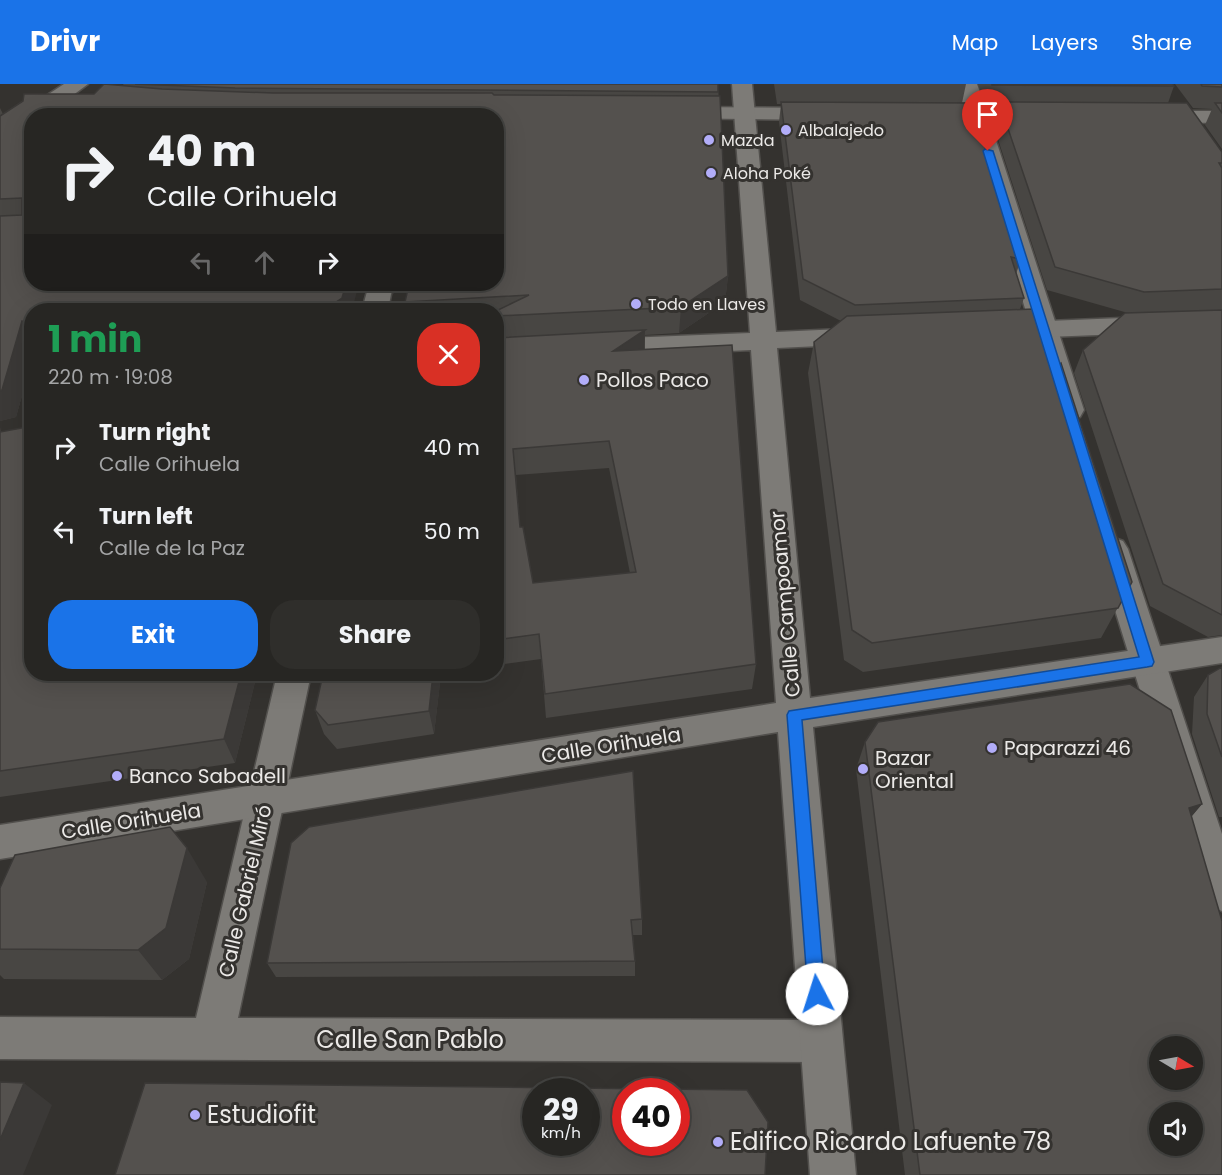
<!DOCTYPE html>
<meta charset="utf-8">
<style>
:root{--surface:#272623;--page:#2f2e2b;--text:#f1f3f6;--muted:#a4a5a6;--line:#434341;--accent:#1a73e8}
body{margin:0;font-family:Poppins,sans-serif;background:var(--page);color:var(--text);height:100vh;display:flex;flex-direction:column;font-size:22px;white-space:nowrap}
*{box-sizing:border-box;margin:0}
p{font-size:20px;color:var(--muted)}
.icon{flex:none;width:33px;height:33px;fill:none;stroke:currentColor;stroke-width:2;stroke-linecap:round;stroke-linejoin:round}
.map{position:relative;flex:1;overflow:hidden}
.details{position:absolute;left:24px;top:219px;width:480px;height:378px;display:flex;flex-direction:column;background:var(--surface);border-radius:24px;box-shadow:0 6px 24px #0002,0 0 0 2px var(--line)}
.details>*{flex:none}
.hud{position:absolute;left:24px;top:24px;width:480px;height:183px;border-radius:24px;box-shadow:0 6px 24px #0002,0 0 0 2px var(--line);background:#272623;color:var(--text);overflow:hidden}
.needle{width:39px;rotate:100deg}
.buttons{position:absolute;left:1149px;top:952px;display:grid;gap:12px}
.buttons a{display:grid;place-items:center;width:54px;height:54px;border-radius:50%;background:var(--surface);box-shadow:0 6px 24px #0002,0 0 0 2px var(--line);font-size:30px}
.speed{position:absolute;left:522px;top:994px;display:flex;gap:12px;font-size:30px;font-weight:700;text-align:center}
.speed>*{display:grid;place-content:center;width:78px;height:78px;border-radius:50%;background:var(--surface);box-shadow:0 6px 24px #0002,0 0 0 2px var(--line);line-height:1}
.speed small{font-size:15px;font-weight:400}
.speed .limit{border:9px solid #d22;background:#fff;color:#111}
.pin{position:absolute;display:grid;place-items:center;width:51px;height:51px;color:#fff;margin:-62px -26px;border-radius:50% 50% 50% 0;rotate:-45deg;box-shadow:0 0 6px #0007}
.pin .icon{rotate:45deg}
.me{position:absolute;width:66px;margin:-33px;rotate:355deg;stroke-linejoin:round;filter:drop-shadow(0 0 4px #0008)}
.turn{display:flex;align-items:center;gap:21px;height:126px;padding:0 24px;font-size:27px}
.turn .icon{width:78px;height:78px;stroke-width:2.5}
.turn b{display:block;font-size:42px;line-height:51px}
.lanes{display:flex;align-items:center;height:57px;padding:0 24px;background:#0003;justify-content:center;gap:30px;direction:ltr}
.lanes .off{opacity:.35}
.round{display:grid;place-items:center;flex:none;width:63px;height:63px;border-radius:24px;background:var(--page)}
.overview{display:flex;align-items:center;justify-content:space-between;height:102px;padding:0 24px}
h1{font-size:36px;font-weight:700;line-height:45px;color:#1e9e55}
.action{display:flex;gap:12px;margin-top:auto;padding:12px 24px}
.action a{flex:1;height:69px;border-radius:24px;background:var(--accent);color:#fff;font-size:24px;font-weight:700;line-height:69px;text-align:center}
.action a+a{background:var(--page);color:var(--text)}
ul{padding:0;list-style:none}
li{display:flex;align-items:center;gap:18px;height:84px;padding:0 24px}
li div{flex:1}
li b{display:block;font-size:22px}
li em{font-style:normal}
header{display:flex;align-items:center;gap:36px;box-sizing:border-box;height:84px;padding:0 30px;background:var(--accent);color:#fff}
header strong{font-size:28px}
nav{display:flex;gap:33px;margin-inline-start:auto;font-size:21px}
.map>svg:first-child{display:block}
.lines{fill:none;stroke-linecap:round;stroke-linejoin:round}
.street-casing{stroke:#52504d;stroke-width:3}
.secondary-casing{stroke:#52504d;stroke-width:3}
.street{fill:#7d7b77;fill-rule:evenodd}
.secondary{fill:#7d7b77;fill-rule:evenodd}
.wall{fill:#484643;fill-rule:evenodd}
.shaded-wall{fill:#3b3937}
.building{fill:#54514e;stroke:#3b3937;stroke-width:1.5;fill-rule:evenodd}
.route{fill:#1a73e8;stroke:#114b97;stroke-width:1.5}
.poi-dot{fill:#b2adf9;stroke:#34322f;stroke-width:2}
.labels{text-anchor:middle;stroke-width:6;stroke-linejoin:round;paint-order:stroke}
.far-poi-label{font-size:16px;fill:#ebe9e7;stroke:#34322f;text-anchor:start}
.poi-label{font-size:20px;fill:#ebe9e7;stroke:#34322f;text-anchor:start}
.street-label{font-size:20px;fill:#ebe9e7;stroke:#34322f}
.near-street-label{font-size:24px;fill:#ebe9e7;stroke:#34322f}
.near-poi-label{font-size:24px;fill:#ebe9e7;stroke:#34322f;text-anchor:start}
</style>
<header>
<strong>Drivr</strong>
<nav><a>Map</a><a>Layers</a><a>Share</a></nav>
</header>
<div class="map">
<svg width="1222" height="1091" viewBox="0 0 1222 1091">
<rect width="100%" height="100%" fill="#34322f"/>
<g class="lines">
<defs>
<path id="street" d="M957,0H977L986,25L1040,26L1048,27L1051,32L1048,37L1040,38H990L1084,326L1080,333L1070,335L1060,333L1056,326L968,38L922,36L919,31L922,26L964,25Z
M675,23L824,24L832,25L835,30L832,35L824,36L667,34L664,29L667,24Z
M1152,27H1222V39L1144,38L1141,33L1144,28Z
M369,200H393L388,226H362Z
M1112,453L1123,457L1128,465L1222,750V827L1208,822L1203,809L1096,465L1101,457Z
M277,590H311L238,934L821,936L836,942L842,957L836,972L821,978L0,975V933L196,934Z"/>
<path id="secondary" d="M64,0H88L45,32H32V41L8,57L0,59V42Z
M732,0H752L776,248L863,244L872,246L876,252L872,258L863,260L777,264L810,614L1222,553V579L813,643L856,1091H810L778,648L0,775V741L776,619L751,266L600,273L591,270L587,264L591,258L600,255L750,249Z
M1222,230V246L996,255L987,253L983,247L987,241L996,239Z"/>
</defs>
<use href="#street" class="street-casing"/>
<use href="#secondary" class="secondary-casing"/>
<use href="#street" class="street"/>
<use href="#secondary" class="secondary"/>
</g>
<path class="wall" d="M123,0H718L728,192L725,218L679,249L645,251V266L756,580L752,605L546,634L541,575L496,581V226H406L405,218L407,207L406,201L393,210L392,200H496L32,32V200H66V201H76V200H367L364,209L357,207L32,226V276L16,333L0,337V24L3,30L94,10L124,2ZM609,384L630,489L533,499L520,443L516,391Z
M774,0H966L962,19L1021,175L1016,190L1024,214L1020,225L1052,287L1132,498L1101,554L863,588L844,576L808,289L814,258L841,237L800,216L779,38L781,20H777Z
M978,0H1173L1174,2L1168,19L1222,68V551L1208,553L1150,522L1074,289L1083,266L1128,229L1047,206L993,40L998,23H987Z
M1175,0H1222V65L1205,41L1212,25L1193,24Z
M0,343L32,590H257L235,679L0,713Z
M1222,583V733H1219L1192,650L1194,613L1208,591Z
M441,590L434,650L337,665L324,650L315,626Z
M865,658L1202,720L1191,733L1222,1091H905L856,685Z
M309,743L642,835V851H633L635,877V892L276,893L267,879Z
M207,798L189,875L162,896L4,895L0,891V804Z"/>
<path class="shaded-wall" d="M728,192L725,218L679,249L681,223Z
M47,200H66L58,226L46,201Z
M346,200H355L357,207L352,226H324Z
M362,200H367L364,209Z
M392,200H406V201L393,210Z
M22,237L32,257V276L16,333L0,337V307Z
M645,246L644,273L613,267Z
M241,590H257L235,679L224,655Z
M433,590H441L434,650L429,627Z
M1202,720L1181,745L1189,724Z
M187,764L207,798L189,875L162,896L138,866Z
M24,999L52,1021L23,1091H0V1056Z"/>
<path class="building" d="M104,0L162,5L273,9H492L494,11L720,12L728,192L681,223L496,232V227L529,211L405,218L409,200H496V32H32V200L76,201V200H346L342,214L324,226H32V242L22,237L2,306L0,307V132L22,131V114L0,115V32L23,17L24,10H94Z
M135,0H718V8L235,4Z
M992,0H1173L1174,2L992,1Z
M1201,0H1222V3L1202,2Z
M781,18L971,19L1021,175L1011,173L1024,214L855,221L803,195Z
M999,18L1187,19L1222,68V79H1219L1222,84V205L1144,208L1055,183Z
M1215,19H1222V29Z
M1033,225L1052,287L1061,279L1132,498L1118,524L872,559L852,546L814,258L847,232Z
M1222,226V531L1163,500L1083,266L1125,229Z
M645,246L613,267L732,261L756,580L545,610L539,550L496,556V254ZM609,357L636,488L533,499L523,443H520L513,365Z
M32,342V590H241L224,655L0,687V348Z
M1222,583V673L1207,630L1208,591Z
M323,590H433L429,627L328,641L315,626Z
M1130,600L1171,626L1202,720L1189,724L1222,837V1091H920L865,658L878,638ZM1160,963H1192V996H1160ZM1160,1029H1192V1062H1160Z
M633,687L642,835L631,836L635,877L267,879L291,759L309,743Z
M170,743L187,764L166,844L138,866L0,865V804L15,771Z
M0,998L24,999L0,1056Z
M145,999L747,1006L768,1038L765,1091H115ZM536,1008H586V1059H536ZM626,1008H676V1059H626Z"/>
<path class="route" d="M985,65L993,67L1154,578L1152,582L1147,583L802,636L825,910L823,915L817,918L811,915L808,910L787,631L789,627L1139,573L983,67Z"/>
<g class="poi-dot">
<circle cx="786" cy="46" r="6"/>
<circle cx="709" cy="56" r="6"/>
<circle cx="711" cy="89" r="6"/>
<circle cx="636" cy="220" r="6"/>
<circle cx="584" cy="296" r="6"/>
<circle cx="992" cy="664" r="6"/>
<circle cx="863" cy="685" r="6"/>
<circle cx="117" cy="692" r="6"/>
<circle cx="195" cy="1031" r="6"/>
<circle cx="718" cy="1058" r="6"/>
</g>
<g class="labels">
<g class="far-poi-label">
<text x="798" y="52">Albalajedo</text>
<text x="721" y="62">Mazda</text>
<text x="723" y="95">Aloha Poké</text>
<text x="648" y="226">Todo en Llaves</text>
</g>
<g class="poi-label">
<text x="596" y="303">Pollos Paco</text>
<text x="1004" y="671">Paparazzi 46</text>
<text x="875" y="681">Bazar<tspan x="875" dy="23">Oriental</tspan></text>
<text x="129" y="699">Banco Sabadell</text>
</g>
<g class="street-label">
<text transform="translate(785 520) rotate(-95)" y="7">Calle Campoamor</text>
<text transform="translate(611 661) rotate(-9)" y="7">Calle Orihuela</text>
<text transform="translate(131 737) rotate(-9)" y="7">Calle Orihuela</text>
<text transform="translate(245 807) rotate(-77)" y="7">Calle Gabriel Miró</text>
</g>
<g class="near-street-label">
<text x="410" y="964">Calle San Pablo</text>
</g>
<g class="near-poi-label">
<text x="207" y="1039">Estudiofit</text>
<text x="730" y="1066">Edifico Ricardo Lafuente 78</text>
</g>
</g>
</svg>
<div class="buttons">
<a><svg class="needle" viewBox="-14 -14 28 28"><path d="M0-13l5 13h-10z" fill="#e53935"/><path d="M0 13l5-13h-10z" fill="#a4a5a6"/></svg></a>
<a><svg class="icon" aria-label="sound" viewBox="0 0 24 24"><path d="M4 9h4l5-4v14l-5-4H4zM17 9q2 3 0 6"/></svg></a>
</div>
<div class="speed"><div>29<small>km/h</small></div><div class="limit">40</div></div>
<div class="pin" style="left:988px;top:67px;background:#d93025"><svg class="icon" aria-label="arrive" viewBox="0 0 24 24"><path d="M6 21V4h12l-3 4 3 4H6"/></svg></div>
<svg class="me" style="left:817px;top:910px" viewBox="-20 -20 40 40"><circle r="19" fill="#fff"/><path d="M0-13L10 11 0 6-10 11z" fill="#1a73e8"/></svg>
<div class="hud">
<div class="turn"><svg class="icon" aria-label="right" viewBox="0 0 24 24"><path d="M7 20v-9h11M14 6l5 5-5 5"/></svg><div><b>40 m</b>Calle Orihuela</div></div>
<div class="lanes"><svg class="icon off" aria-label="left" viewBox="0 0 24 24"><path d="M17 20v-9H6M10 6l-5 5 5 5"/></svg><svg class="icon off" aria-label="ahead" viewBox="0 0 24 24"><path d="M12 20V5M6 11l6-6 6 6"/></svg><svg class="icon" aria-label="right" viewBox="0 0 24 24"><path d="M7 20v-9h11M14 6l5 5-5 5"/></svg></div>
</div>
<section class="details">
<div class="overview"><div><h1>1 min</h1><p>220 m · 19:08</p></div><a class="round" style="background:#d93025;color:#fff"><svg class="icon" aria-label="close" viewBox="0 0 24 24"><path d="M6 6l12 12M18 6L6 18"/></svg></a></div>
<ul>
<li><svg class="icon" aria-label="right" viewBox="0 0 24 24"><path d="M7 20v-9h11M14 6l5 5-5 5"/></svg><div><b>Turn right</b><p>Calle Orihuela</p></div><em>40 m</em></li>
<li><svg class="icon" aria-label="left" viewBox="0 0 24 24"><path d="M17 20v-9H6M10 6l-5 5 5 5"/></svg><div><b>Turn left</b><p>Calle de la Paz</p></div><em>50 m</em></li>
</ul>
<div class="action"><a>Exit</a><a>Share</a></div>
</section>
</div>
